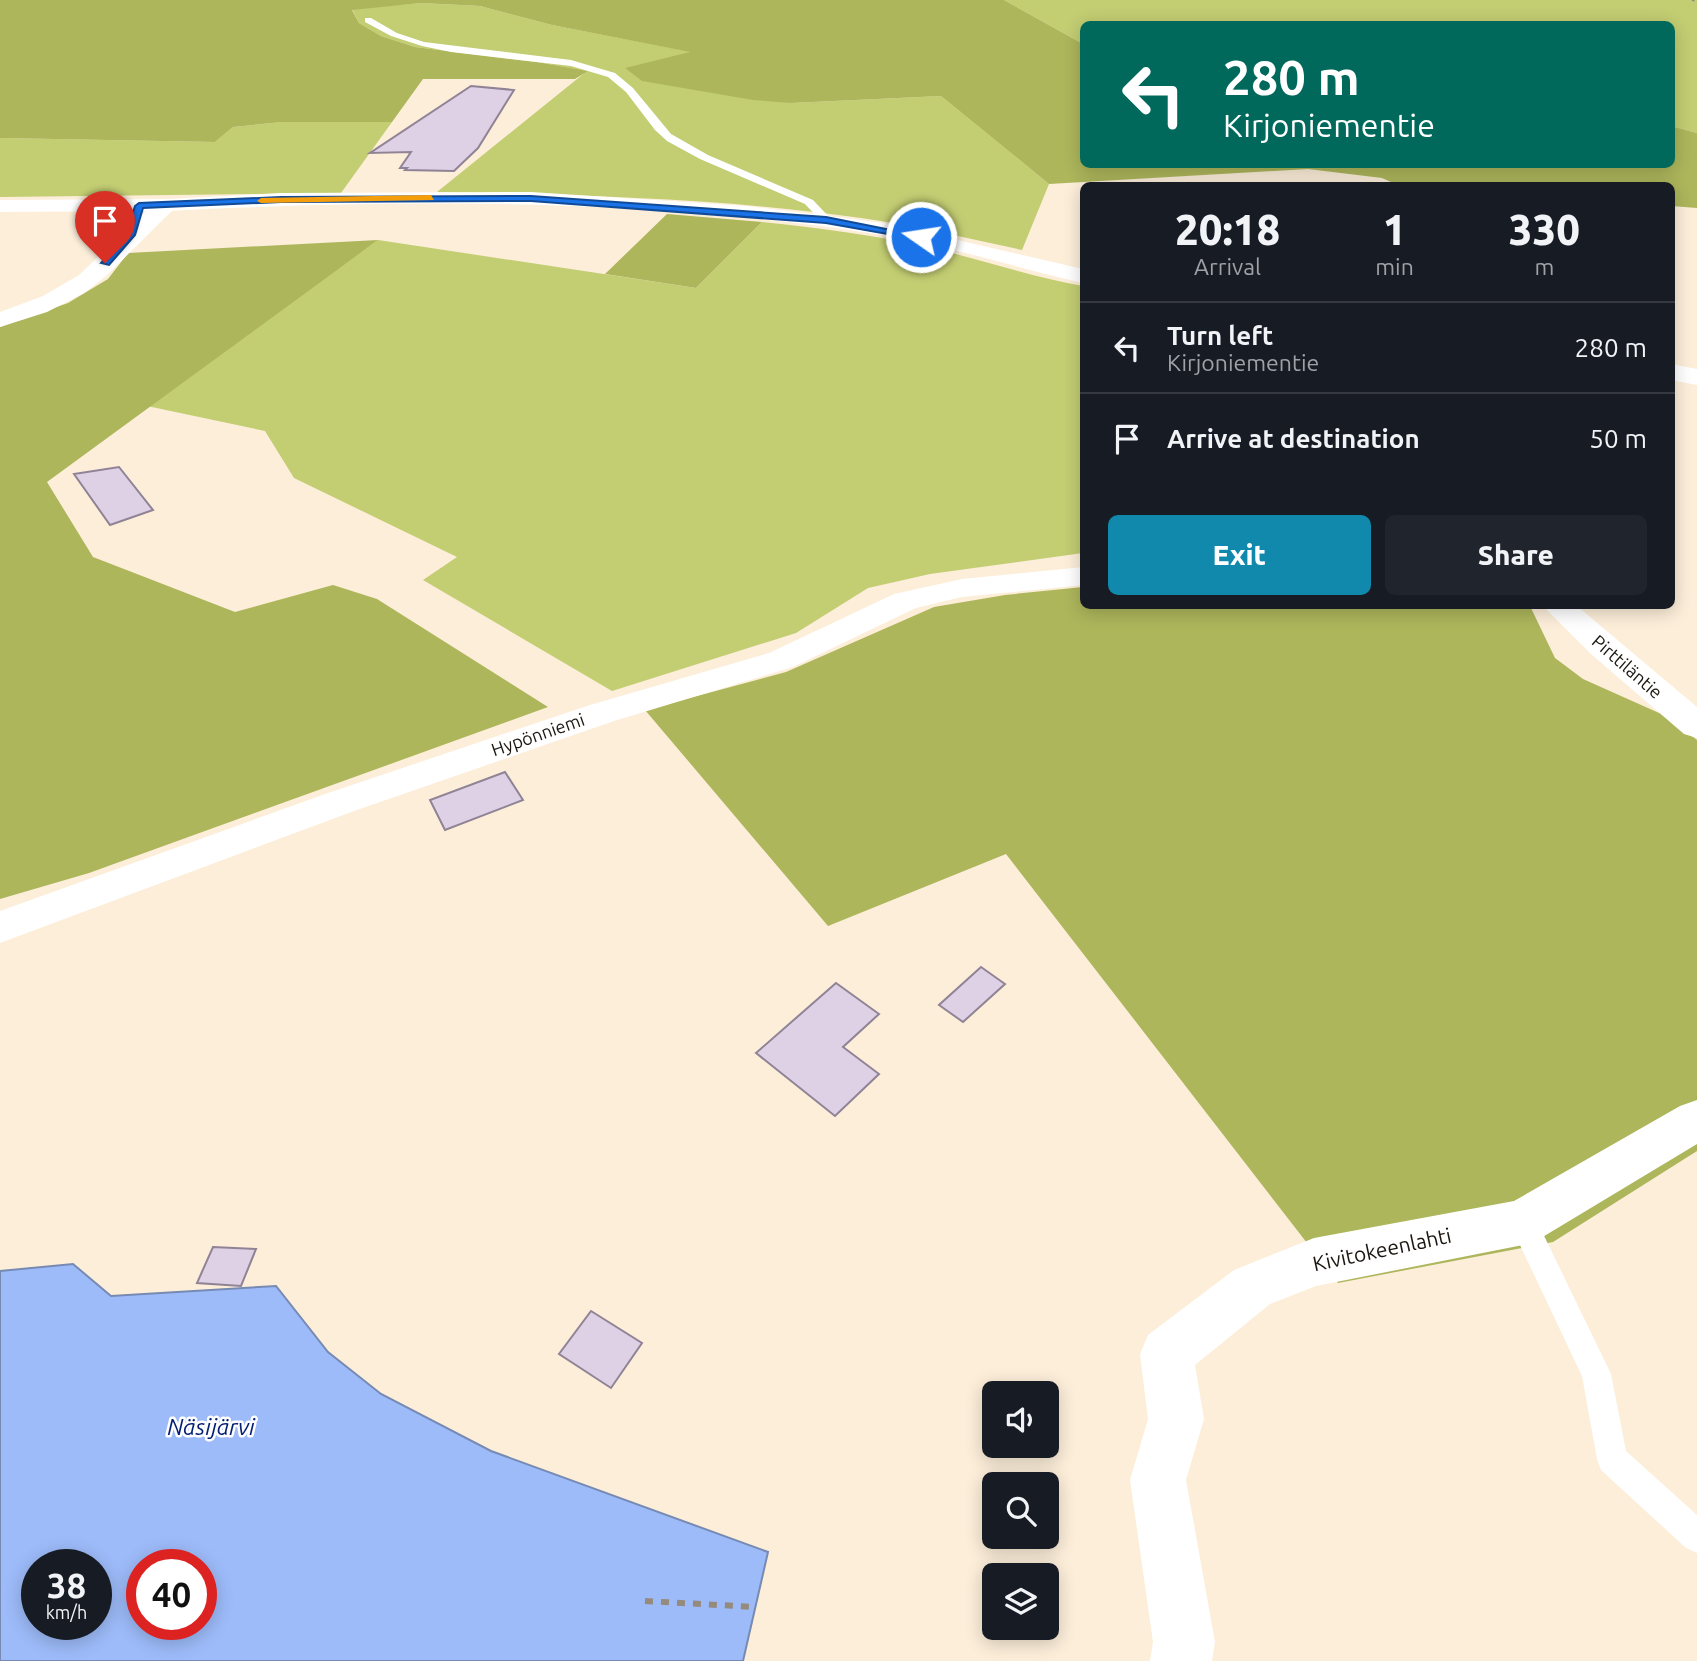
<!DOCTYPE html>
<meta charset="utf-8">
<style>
:root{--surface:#171b24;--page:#20242c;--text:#f1f3f6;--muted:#9ea1a6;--line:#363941;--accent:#1189ad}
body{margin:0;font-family:Ubuntu,sans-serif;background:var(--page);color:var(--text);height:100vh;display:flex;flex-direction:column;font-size:26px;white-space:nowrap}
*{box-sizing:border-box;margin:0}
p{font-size:23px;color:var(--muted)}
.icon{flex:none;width:38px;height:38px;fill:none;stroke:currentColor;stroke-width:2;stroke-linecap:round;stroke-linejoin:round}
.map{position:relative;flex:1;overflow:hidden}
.details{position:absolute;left:1080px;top:182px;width:595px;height:427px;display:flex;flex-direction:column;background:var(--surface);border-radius:10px;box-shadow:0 4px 18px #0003}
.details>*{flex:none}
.guide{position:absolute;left:1080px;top:21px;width:595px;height:147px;border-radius:10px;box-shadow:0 4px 18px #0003;background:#00695c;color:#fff;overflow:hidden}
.controls{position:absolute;left:982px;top:1381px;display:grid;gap:14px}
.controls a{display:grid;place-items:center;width:77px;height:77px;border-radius:10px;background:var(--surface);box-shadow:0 4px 18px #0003;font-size:35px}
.speed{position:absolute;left:21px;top:1549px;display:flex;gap:14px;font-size:35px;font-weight:700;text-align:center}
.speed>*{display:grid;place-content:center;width:91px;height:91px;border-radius:50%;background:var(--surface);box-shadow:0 4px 18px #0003;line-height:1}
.speed small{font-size:18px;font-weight:400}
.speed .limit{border:10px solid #d22;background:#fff;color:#111}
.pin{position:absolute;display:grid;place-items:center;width:60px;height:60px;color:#fff;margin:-72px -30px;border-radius:50% 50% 50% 0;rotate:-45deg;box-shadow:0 0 7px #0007}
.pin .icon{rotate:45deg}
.me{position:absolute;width:77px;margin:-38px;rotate:283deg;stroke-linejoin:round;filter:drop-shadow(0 0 5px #0008)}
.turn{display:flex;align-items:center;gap:24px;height:147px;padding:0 28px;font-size:32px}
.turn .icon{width:91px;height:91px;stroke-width:2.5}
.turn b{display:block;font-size:49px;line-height:60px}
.eta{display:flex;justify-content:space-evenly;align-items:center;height:119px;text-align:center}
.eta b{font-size:42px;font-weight:800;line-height:49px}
.button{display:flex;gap:14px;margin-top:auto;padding:14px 28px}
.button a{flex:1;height:80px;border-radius:10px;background:var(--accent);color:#fff;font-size:28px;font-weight:800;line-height:80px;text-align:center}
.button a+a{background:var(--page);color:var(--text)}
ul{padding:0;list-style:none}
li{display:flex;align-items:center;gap:21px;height:91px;padding:0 28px;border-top:2px solid var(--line)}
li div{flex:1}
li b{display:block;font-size:26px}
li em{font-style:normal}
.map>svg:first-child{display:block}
.green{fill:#c3cd72}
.forest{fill:#adb65b}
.water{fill:#9dbbf9;stroke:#768ab3;stroke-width:2;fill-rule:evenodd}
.building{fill:#dfd1e5;stroke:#908395;stroke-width:2}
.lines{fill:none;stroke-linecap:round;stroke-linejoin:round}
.path-far1{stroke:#958b7c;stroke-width:2;stroke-dasharray:2.5 2.5;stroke-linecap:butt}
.path{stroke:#958b7c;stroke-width:6;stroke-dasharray:8 8;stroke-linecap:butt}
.service{fill:#fff;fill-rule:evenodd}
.minor{fill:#fff;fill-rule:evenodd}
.tertiary{fill:#fff;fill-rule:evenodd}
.route{fill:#1a73e8;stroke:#114b97;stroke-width:2}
.slow{fill:#f59e0b}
.labels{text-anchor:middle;stroke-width:5;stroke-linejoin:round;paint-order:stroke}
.street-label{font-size:18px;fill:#1b160f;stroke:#fefefe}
.near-street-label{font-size:21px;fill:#1b160f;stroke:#fefefe}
.near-water-label{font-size:23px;font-style:italic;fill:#031e73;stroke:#fefefe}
</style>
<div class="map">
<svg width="1697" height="1661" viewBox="0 0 1697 1661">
<rect width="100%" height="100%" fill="#fceed9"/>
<path class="green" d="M1004,0H1697V133L1671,126V24H1083V44Z
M421,3L480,6L552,25L692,52L626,69L791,103L941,96L1049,184L1022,250C968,238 915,226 861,218C721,198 578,195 437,192L587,71L537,62L415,47L381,36L359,23L352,9Z
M282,122H392L341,193L0,197V138L215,142L233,127Z
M762,222C819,228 876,235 932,248C983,260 1032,277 1083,286V553L930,574L868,588L796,633L612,691L423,580L457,557L294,478L265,431L147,406L378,240L696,288Z"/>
<path class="forest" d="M0,0H1004L1083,44V164H1671V126L1697,133V208L1671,206V186H1400L1382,178L1308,169L1049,184L941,96L791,103L753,100L642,81L625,68L690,52L552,25L480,6L421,3L352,10L359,23L381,36L415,47L537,62L588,71L575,79H423L392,122H282L233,127L215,142L0,138Z
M667,214L762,222L696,288L605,274Z
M378,240L47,482L93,557L235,612L333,585L377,599L548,707L89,873L0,899V327L68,303L108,279L128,253Z
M1083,587V606H1530L1555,658L1583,679L1668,717L1697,740V1151L1553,1242L1338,1283L1006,854L828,926L645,710L786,672L934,607L1005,595Z"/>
<path class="water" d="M73,1264L111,1296L276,1286L328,1352L381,1394L491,1451L768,1552L743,1661H0V1271ZM37,1564H96V1624H37ZM142,1564H201V1624H142Z"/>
<path class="building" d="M471,86L514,90L478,148L454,171L405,170L407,168H400L411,152L370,153Z
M119,467L153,510L110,525L74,474Z
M505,772L523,800L445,830L430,800Z
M981,967L1005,984L963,1022L939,1005Z
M836,983L879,1014L843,1047L879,1074L835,1116L756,1053Z
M213,1247L256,1249L241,1286L197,1283Z
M591,1311L642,1343L611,1388L559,1354Z"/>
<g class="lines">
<path class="path-far1" d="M1692,0L1697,1"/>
<path class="path" d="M645,1601L755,1607"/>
<path class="service" d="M365,18H371L397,33L424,42L571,60L615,73L633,88L671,134L708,155L813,200L832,220L822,222L805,204L700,159L667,141L655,130L626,92L608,77L571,66L451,52L422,46L391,36L365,22Z
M1523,1209L1533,1213L1611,1374L1626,1451L1697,1515V1553L1686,1548L1601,1470L1597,1459L1582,1376L1509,1222L1513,1213Z"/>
<path class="minor" d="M168,199L175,201L178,205L105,277L84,293L47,312L0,327V312L43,296L79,275L146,211L0,212V200Z
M1083,567V585L962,597L916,608L793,667L614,721L354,811L0,943V911L328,793L590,705L769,653L894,594L962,579Z
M1543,606H1577L1697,707V738L1684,734L1591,654Z
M1697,1100V1144L1541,1238L1523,1245L1316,1286L1270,1304L1195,1365L1204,1419L1186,1480L1215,1642L1212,1661H1150L1153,1642L1130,1480L1148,1419L1140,1354L1148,1335L1234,1270L1314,1238L1514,1201L1680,1106Z"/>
<path class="tertiary" d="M531,192L747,206L884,223L1083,269V283C1016,268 950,246 882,235C650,198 402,199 168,211L161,209L158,205L161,201L168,199L281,193Z
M1671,364L1697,369V385L1671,380Z"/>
</g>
<path class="route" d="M531,196L826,217L926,237L921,240L826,223L531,201L281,202L143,208L135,235L109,265L101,263L126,234L135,206L139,203L281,197Z"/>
<path class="slow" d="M431,195L434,200L261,203L257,201L261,198Z"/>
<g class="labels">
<g class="street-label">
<text transform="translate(1627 667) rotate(41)" y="6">Pirttiläntie</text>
<text transform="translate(538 735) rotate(-19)" y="6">Hypönniemi</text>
</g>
<g class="near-street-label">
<text transform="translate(1382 1250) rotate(-12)" y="7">Kivitokeenlahti</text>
</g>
<g class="near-water-label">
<text x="211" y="1435">Näsijärvi</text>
</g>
</g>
</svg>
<div class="controls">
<a><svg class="icon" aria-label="sound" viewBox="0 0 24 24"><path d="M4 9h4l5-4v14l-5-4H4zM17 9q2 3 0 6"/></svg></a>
<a><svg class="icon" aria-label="search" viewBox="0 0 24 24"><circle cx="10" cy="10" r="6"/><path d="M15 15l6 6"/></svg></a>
<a><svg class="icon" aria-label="layers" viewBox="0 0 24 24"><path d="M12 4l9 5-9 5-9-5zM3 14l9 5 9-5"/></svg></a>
</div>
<div class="speed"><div>38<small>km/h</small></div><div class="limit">40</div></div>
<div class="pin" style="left:105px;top:263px;background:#d93025"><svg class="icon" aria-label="arrive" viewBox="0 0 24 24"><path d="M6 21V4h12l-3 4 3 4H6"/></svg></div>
<svg class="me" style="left:921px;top:237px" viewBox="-20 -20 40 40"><circle r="17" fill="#1a73e8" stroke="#fff" stroke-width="3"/><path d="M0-11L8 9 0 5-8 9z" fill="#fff"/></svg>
<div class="guide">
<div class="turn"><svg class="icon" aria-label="left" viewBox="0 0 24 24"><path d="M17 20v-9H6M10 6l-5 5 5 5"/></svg><div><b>280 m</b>Kirjoniementie</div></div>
</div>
<section class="details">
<div class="eta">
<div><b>20:18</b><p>Arrival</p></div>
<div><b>1</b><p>min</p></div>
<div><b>330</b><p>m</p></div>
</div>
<ul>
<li><svg class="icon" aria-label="left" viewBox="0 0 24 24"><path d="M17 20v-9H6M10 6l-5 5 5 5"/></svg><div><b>Turn left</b><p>Kirjoniementie</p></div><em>280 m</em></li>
<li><svg class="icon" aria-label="arrive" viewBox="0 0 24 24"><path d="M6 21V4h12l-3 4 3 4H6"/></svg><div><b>Arrive at destination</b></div><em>50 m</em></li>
</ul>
<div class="button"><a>Exit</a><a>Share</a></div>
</section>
</div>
